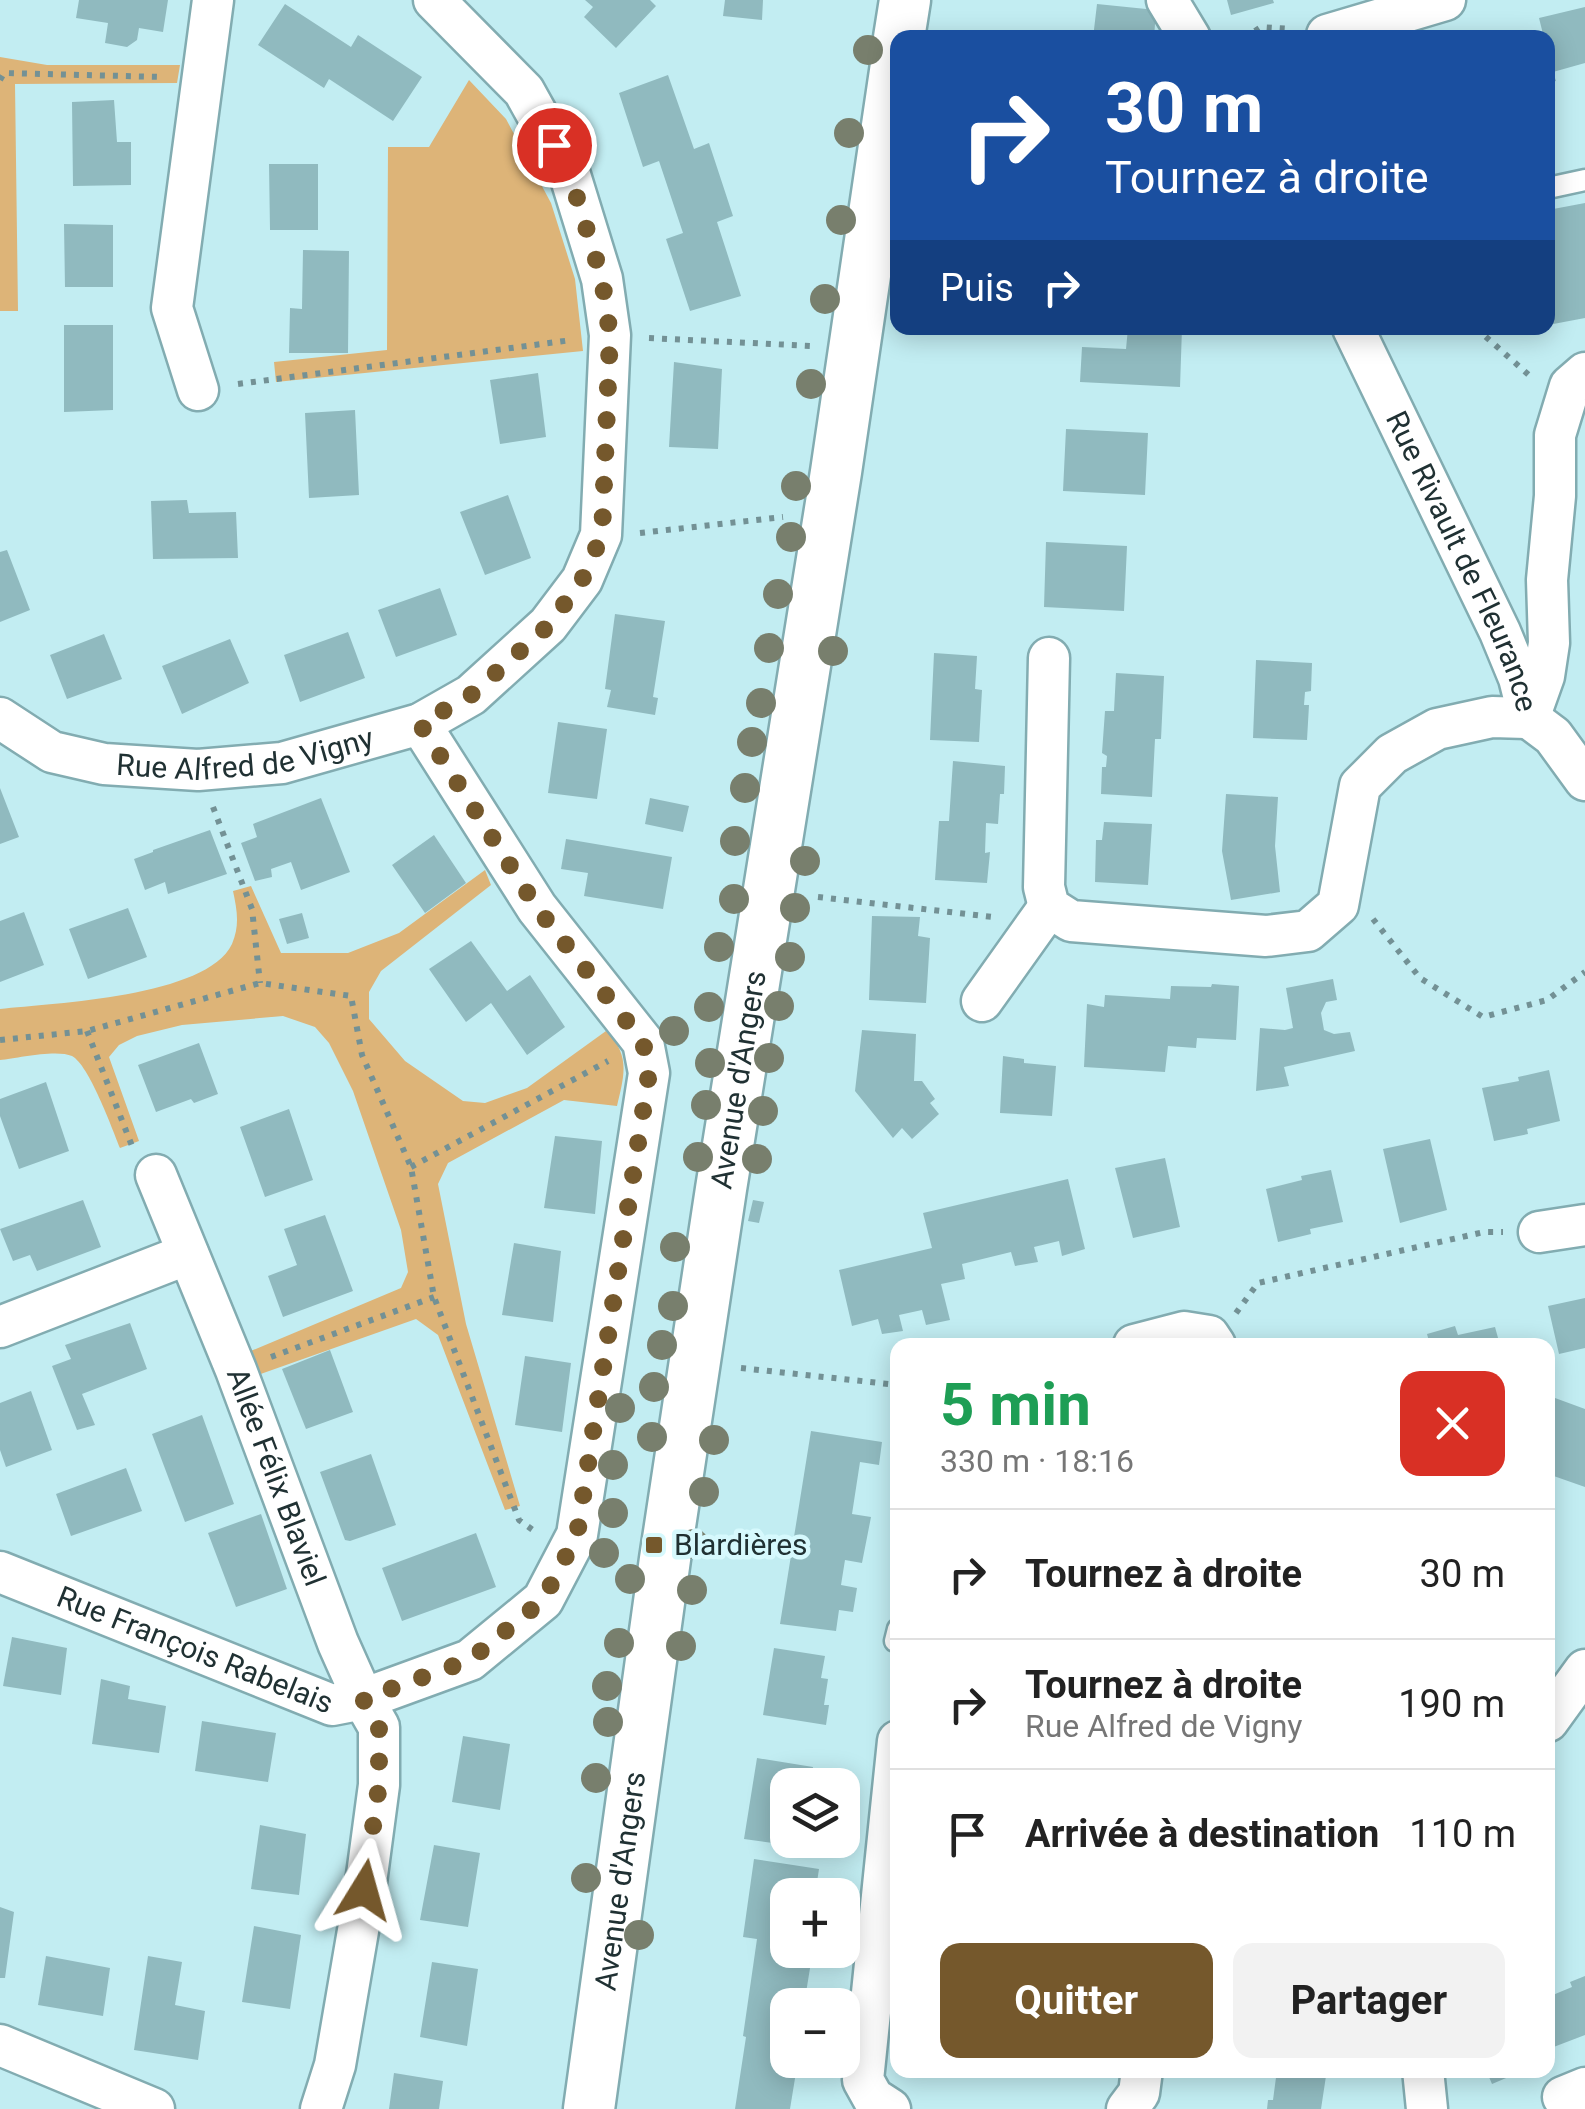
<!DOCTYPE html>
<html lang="fr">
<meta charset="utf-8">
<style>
:root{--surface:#fff;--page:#f2f2f2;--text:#222;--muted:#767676;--line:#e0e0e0;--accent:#75582c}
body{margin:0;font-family:Roboto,sans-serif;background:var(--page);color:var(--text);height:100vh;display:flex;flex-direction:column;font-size:38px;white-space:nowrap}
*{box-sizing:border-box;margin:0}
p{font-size:32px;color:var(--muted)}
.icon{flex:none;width:55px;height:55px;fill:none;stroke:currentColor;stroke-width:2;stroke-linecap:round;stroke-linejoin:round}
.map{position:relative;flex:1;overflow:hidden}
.panel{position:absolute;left:890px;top:1338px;width:665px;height:740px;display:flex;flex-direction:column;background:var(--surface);border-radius:20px;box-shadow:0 5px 25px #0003}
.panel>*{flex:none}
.hud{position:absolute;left:890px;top:30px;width:665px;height:305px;border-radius:20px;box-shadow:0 5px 25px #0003;background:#1a4fa0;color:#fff;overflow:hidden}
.buttons{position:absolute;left:770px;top:1768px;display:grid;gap:20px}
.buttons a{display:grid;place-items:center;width:90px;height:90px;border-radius:20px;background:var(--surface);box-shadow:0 5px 25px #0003;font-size:50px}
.pin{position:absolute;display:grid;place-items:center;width:85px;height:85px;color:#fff;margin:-42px;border:5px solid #fff;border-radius:50%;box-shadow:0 2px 10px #0007}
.me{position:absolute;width:110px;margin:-55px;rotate:8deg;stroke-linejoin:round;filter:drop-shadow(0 0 8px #0008)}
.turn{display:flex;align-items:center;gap:35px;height:210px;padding:0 50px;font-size:45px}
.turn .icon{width:130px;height:130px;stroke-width:2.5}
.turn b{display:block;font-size:70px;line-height:85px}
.then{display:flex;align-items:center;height:95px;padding:0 50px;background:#0003;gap:20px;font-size:38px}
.round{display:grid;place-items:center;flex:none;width:105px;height:105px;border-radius:20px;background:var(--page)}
.headline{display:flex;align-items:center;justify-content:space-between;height:170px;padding:0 50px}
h1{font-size:60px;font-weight:700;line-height:75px;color:#1e9e55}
.action{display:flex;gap:20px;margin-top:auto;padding:20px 50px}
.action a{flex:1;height:115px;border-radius:20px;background:var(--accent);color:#fff;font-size:40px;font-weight:700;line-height:115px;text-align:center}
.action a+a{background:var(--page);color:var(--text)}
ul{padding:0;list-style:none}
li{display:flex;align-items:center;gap:30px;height:130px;padding:0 50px;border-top:2px solid var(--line)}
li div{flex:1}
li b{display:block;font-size:38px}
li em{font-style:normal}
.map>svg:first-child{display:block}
.green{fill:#ddb478}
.building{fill:#90babf}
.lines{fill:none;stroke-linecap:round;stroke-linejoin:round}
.service-casing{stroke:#82acb1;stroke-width:25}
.minor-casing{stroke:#82acb1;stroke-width:45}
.tertiary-casing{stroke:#82acb1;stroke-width:55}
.path{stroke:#739195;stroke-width:6;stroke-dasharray:5 8;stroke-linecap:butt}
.service{stroke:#fff;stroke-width:20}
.minor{stroke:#fff;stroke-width:40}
.tertiary{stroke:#fff;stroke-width:50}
.tree{fill:#787f6d}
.route{stroke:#75582c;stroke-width:18;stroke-dasharray:0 32.4}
.poi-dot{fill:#75582c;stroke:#d6f9fd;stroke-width:4}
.labels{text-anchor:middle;stroke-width:9;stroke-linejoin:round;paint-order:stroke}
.street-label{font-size:30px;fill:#203133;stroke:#d6f9fd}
.poi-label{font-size:30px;fill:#203133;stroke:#d6f9fd;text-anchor:start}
</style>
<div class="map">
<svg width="1585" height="2109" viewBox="0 0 1585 2109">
<rect width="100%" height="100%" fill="#c2edf2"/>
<path class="green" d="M0,57L47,65H180L177,83L15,84L18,311H0Z
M469,80L506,119L551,203L575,279L583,351L276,382L274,362L387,350L388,147H429Z
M485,870L491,885L381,971L369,992V1019L405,1061L463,1101L485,1103L527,1088L606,1031C631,1055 624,1076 617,1106L564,1100L448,1163L438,1184L466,1324L520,1506L505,1510L438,1335L416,1319L255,1376L246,1353L401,1288L408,1272L401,1230L353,1091L329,1043L315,1027L283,1016L182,1025L137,1036L119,1045L109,1057L139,1141L120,1148C112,1128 89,1065 72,1056C57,1049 17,1058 0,1060V1009C54,1003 207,997 232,944C240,925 237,910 233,891L251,886L281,953H348L399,933Z"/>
<path class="building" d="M79,0H168L163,32L139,28L137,40L127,47L105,43L108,23L76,18Z
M585,0H650L656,6L616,48L584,17L593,7Z
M725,0H763L762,20L723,16Z
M1227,0H1273L1274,3L1231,15Z
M285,4L351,47L358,35L422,77L393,121L329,79L324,88L258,45Z
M1097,4L1156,10L1154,38H1093Z
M1585,7V63L1553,72L1556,81L1548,83V38H1544L1539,18Z
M668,75L694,149L709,143L733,216L717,222L741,296L690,311L666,239L683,233L659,161L643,167L619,93Z
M114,100L117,142H131V185L73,186L72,102Z
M269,164H318V230H270Z
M1585,203V318L1548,325V210Z
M64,224L113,225V287H65Z
M303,250L349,251L348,353H289L290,308L302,309Z
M64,325H113V410L64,412Z
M1128,328H1182L1180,387L1080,382L1082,347L1126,349Z
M674,362L722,369L718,449L669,447Z
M538,373L546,437L500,444L490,380Z
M355,410L359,495L309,498L305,413Z
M1066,429L1148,433L1145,495L1063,491Z
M508,495L531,558L485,575L460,512Z
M187,500L189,513L236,512L238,558L153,559L151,501Z
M1046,542L1127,546L1124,611L1044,607Z
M7,550L30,610L0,622V552Z
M440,588L457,635L396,657L378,610Z
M615,614L665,621L653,697L658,698L655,715L607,707L611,690L605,689Z
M348,632L365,678L300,702L284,655Z
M104,634L122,679L67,699L50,655Z
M230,639L249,683L182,714L162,666Z
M934,653L977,656L975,689L982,690L979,742L930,740Z
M1256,660L1312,663L1311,691L1305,692L1304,705H1309L1307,740L1253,738Z
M1116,673L1164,676L1161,739H1155L1152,797L1101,794L1102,767H1106L1107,756L1102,753L1105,711H1114Z
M558,722L607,729L597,799L548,793Z
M953,761L1005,766L1004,794H1000L998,824L986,823L985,853L990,852L987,883L935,880L939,821H949Z
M0,788L19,837L0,844Z
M1226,794L1278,797L1275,846L1280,892L1231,900L1222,851Z
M321,798L350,872L301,890L291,862L271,869L272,877L255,881L241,843L257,837L253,824Z
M650,798L689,806L683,832L645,824Z
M1104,822L1152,824L1148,885L1095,882L1096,840H1102Z
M210,830L227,874L168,894L165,882L145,890L134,859L153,852V850Z
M434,835L466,883L425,913L392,865Z
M566,839L672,857L663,909L584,896L588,873L561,869Z
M128,908L147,957L88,979L69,929Z
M24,912L44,965L0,982V921Z
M302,913L309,938L287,944L279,919Z
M872,916L920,917L918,936L930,938L926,1003L869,1000Z
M471,941L507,991L530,975L565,1027L527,1055L491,1003L466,1022L429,969Z
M1333,979L1337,1000L1326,1002L1321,1013L1324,1030L1334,1034L1350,1032L1355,1051L1284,1067L1289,1086L1256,1091L1260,1028L1285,1030L1293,1028L1286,988Z
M1212,984L1239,986L1236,1040L1197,1038L1196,1048L1168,1046L1165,1072L1084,1067L1087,1004L1104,1007L1105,995L1170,999L1171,986L1211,987Z
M862,1030L916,1034L914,1081H922L935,1099L930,1103L939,1114L912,1139L902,1128L893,1138L855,1091Z
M199,1043L218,1094L194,1103L191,1099L156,1112L138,1065Z
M1003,1056L1024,1059V1063L1056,1066L1052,1116L1000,1113Z
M1549,1070L1560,1121L1527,1129L1528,1134L1494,1141L1482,1088L1519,1081L1518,1077Z
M46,1082L69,1151L19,1169L0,1116V1099Z
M289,1109L313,1180L265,1197L240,1127Z
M555,1136L602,1141L595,1214L544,1208Z
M1430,1139L1447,1210L1400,1223L1383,1149Z
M1165,1158L1180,1227L1133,1238L1115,1168Z
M1331,1170L1343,1222L1310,1229L1311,1234L1278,1242L1266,1189L1302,1180L1301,1176Z
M1068,1179L1085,1249L1062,1256L1059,1241L1034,1247L1038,1262L1015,1266L1011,1252L962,1264L965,1279L941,1284L950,1320L926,1325L922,1310L899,1315L903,1331L882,1334L878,1319L852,1326L839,1270L932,1248L923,1213Z
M83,1200L101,1247L37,1271L30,1255L13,1261L0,1229Z
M753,1200L764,1202L759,1223L748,1221Z
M325,1215L353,1291L283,1317L268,1276L297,1265L284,1229Z
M514,1243L561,1251L553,1322L502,1315Z
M1585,1298V1348L1559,1354L1548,1306Z
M130,1323L147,1369L82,1394L95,1425L77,1430L52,1366L71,1359L65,1345Z
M1455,1326L1458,1335L1495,1327L1500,1345H1430L1427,1334Z
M330,1350L353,1412L306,1429L282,1369Z
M525,1356L571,1363L562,1432L515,1425Z
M31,1391L52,1450L6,1467L0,1450V1403Z
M1555,1398L1585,1409V1487L1548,1474L1549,1429L1548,1422Z
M202,1415L234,1504L185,1522L152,1434Z
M811,1431L882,1442L879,1465L860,1462L852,1514L871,1517L862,1563L845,1560L841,1585L857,1588L853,1612L839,1610L836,1631L780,1624Z
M371,1454L396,1525L350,1541L345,1540L320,1472Z
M126,1468L142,1511L71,1536L56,1494Z
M261,1514L287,1589L236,1607L208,1533Z
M476,1533L496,1587L402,1621L382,1568Z
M12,1637L67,1648L61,1695L3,1686Z
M774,1648L825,1656L821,1678L828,1679L824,1705H829L826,1725L763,1715Z
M101,1679L130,1686L128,1699L166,1706L159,1753L92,1744Z
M202,1721L276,1733L268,1782L195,1771Z
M463,1736L510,1744L500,1810L452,1802Z
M757,1758L813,1767L810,1785H788V1840H801L800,1847L744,1839Z
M260,1825L306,1834L299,1895L251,1889Z
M434,1845L480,1853L468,1927L420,1920Z
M754,1859L819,1869L815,1895H788V1950H813L804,2005H788V2060H798L790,2109H735L746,2037L743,2036L757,1939L743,1937Z
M0,1907L14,1912L5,1978H0Z
M254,1926L301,1935L290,2009L242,2002Z
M46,1956L110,1968L103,2016L38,2005Z
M148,1956L182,1962L175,2005L205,2011L198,2060L134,2050Z
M432,1962L478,1969L467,2046L420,2037Z
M1585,1976V2035L1551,2048L1555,2059L1548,2062V1997L1572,1987L1570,1982Z
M1277,2070H1323L1322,2074L1326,2076L1321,2109H1267L1268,2100H1273Z
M1486,2070H1525L1492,2084Z
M394,2073L443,2081L439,2109H389Z"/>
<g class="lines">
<defs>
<path id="service" d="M1548,188L1585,180
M895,1641L898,1629"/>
<g id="minor">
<path d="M1167,0L1190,38"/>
<path d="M1327,35L1445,0"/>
<path id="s1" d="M1353,328L1500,632L1519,678L1529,718L1553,736L1585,780"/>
<path d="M198,390L172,308L213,0"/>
<path d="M1049,658L1044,887L1049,907L1071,921L1266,936L1308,931L1338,905L1360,786L1392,754L1437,729L1492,717L1529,718"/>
<path id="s2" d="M0,718L52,752L104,764L198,770L282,763L420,724L471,695L548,625L582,580L601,535L610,335L602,279L569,172L524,91L434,0"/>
<path d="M1529,718L1544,676L1549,643L1547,580L1555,496V435L1570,386L1585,373"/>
<path d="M982,1001L1049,907"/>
<path id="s3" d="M156,1175L236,1370L338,1643L363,1699L379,1727V1785L365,1890L335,2065L321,2109"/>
<path d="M1539,1232L1585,1225"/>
<path d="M0,1327L188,1254"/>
<path d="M1134,1345L1184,1332L1209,1336L1215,1345"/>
<path id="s4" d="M0,1572L332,1705L363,1699L470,1660L543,1600L577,1535L649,1073L643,1042L537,908L420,724"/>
<path d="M1548,1721L1585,1670"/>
<path d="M0,2045L154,2109"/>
<path d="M1423,2070L1427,2109"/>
<path d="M1563,2097L1585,2088"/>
<path d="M890,2109L873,2098L863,2080L898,1741"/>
<path d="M1127,2109L1139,2093L1142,2070"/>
</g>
<g id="tertiary">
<path d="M899,38L905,0"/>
<path id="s5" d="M589,2109L665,1559L721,1189L836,472L898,51"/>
</g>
</defs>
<use href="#service" class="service-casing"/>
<use href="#minor" class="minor-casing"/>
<use href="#tertiary" class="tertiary-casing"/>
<path class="path" d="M1244,38L1261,27L1291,29
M0,80L4,73L163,77
M1476,328L1531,377
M649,338L812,346
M238,384L572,340
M640,533L783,517
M213,807L252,909L260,983
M818,897L993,917
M1373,919L1420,978L1483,1017L1547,1000L1585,972
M87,1031L132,1146
M0,1040L87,1031L260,983L351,996L362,1055L411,1167L434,1297L519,1520L537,1533
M411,1167L608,1061
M1236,1313L1258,1283L1484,1232H1503
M271,1357L434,1297
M741,1368L898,1385
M896,1668L897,1701"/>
<use href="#service" class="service"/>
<use href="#minor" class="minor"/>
<use href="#tertiary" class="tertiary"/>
</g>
<g class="tree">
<circle cx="868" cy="50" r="15"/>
<circle cx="849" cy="133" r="15"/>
<circle cx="841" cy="220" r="15"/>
<circle cx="825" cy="299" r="15"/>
<circle cx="811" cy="384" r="15"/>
<circle cx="796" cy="486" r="15"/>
<circle cx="791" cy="537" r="15"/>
<circle cx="778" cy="594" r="15"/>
<circle cx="769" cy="648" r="15"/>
<circle cx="833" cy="651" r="15"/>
<circle cx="761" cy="703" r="15"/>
<circle cx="752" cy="742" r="15"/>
<circle cx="745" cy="788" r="15"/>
<circle cx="735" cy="841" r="15"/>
<circle cx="805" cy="861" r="15"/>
<circle cx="734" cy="899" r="15"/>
<circle cx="795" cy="908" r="15"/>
<circle cx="719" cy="947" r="15"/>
<circle cx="790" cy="957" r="15"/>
<circle cx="779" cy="1006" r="15"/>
<circle cx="709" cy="1007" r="15"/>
<circle cx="674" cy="1031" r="15"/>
<circle cx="769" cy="1058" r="15"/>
<circle cx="710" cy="1063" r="15"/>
<circle cx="706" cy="1105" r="15"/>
<circle cx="763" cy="1111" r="15"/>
<circle cx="698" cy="1157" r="15"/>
<circle cx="757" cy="1159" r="15"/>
<circle cx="675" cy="1247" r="15"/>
<circle cx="673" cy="1306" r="15"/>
<circle cx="662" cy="1345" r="15"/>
<circle cx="654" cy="1387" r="15"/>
<circle cx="620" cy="1408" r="15"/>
<circle cx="652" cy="1437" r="15"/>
<circle cx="714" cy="1440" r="15"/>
<circle cx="613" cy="1465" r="15"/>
<circle cx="704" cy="1492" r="15"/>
<circle cx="613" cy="1513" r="15"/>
<circle cx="694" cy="1544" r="15"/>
<circle cx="604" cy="1553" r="15"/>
<circle cx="630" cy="1579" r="15"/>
<circle cx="692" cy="1590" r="15"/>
<circle cx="619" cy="1643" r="15"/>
<circle cx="681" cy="1646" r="15"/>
<circle cx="607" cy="1686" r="15"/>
<circle cx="608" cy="1722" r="15"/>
<circle cx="596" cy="1778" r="15"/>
<circle cx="586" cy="1878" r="15"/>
<circle cx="639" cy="1935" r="15"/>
</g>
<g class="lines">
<path class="route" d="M364,1890L379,1785V1727L363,1699L470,1660L543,1600L577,1535L649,1073L643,1042L537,908L420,724L471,695L548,626L582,580L602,535L610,335L602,279L569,172L554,145"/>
</g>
<rect class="poi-dot" x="644" y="1535" width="20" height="20" rx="5"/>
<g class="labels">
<g class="street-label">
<text dy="10" stroke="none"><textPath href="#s1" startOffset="258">Rue Rivault de Fleurance</textPath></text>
<text dy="10" stroke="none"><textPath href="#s2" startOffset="258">Rue Alfred de Vigny</textPath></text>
<text dy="10" stroke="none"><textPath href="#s5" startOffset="1040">Avenue d'Angers</textPath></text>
<text dy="10" stroke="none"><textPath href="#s3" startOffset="325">Allée Félix Blaviel</textPath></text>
<text dy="10" stroke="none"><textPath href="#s4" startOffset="210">Rue François Rabelais</textPath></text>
<text dy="10" stroke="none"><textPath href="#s5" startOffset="230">Avenue d'Angers</textPath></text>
</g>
<g class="poi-label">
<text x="674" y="1555">Blardières</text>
</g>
</g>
</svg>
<div class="buttons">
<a><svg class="icon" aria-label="layers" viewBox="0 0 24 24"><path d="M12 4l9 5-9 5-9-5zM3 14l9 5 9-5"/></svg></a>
<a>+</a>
<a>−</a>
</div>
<div class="pin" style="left:554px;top:145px;background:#d93025"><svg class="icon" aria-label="arrive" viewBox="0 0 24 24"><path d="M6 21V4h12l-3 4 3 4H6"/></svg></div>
<svg class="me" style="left:364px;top:1890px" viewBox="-20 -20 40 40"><path d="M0-17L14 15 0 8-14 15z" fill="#75582c" stroke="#fff" stroke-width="4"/></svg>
<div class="hud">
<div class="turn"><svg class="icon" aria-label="right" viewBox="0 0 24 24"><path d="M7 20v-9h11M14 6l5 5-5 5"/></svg><div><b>30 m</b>Tournez à droite</div></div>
<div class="then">Puis<svg class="icon" aria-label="right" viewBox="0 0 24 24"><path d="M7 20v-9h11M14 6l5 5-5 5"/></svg></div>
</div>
<section class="panel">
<div class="headline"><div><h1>5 min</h1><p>330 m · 18:16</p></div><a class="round" style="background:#d93025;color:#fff"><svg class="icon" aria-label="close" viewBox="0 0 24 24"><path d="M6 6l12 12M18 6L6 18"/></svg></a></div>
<ul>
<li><svg class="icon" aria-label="right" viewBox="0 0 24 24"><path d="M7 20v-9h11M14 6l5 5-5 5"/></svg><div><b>Tournez à droite</b></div><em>30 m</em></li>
<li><svg class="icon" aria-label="right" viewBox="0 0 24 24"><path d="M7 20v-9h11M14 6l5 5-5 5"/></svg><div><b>Tournez à droite</b><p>Rue Alfred de Vigny</p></div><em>190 m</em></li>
<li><svg class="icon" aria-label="arrive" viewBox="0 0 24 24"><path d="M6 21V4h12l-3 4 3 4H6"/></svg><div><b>Arrivée à destination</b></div><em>110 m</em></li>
</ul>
<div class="action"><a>Quitter</a><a>Partager</a></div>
</section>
</div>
